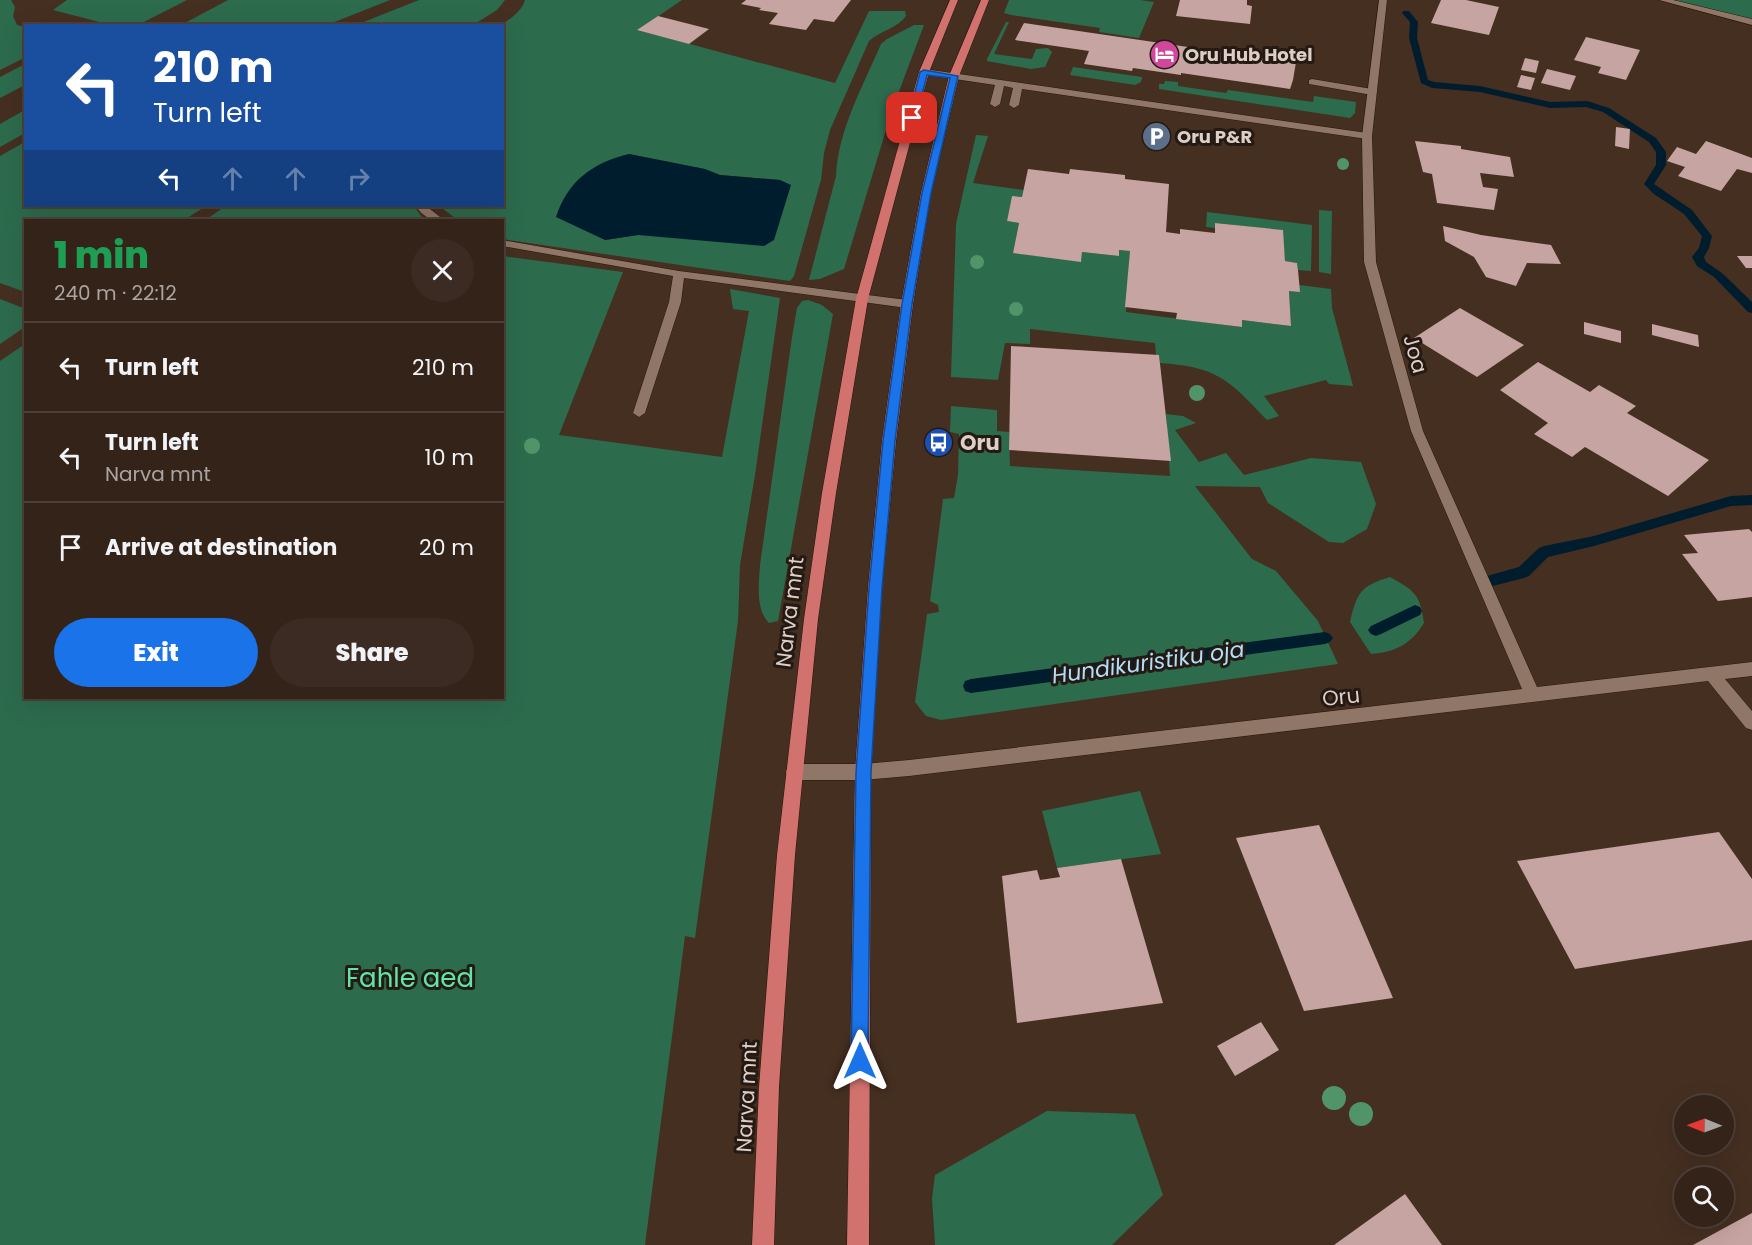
<!DOCTYPE html>
<meta charset="utf-8">
<style>
:root{--surface:#342319;--page:#3c2b22;--text:#f1f3f6;--muted:#a9a4a2;--line:#4e4038;--accent:#1a73e8}
body{margin:0;font-family:Poppins,sans-serif;background:var(--page);color:var(--text);height:100vh;display:flex;flex-direction:column;font-size:22px;white-space:nowrap}
*{box-sizing:border-box;margin:0}
p{font-size:20px;color:var(--muted)}
.icon{flex:none;width:33px;height:33px;fill:none;stroke:currentColor;stroke-width:2;stroke-linecap:round;stroke-linejoin:round}
.map{position:relative;flex:1;overflow:hidden}
.side{position:absolute;left:24px;top:219px;width:480px;height:480px;display:flex;flex-direction:column;background:var(--surface);border-radius:0px;box-shadow:0 6px 24px #0002,0 0 0 2px var(--line)}
.side>*{flex:none}
.guide{position:absolute;left:24px;top:24px;width:480px;height:183px;border-radius:0px;box-shadow:0 6px 24px #0002,0 0 0 2px var(--line);background:#1a4fa0;color:#fff;overflow:hidden}
.needle{width:39px;rotate:271deg}
.fabs{position:absolute;left:1674px;top:1095px;display:grid;gap:12px}
.fabs a{display:grid;place-items:center;width:60px;height:60px;border-radius:50%;background:var(--surface);box-shadow:0 6px 24px #0002,0 0 0 2px var(--line);font-size:30px}
.pin{position:absolute;display:grid;place-items:center;width:51px;height:51px;color:#fff;margin:-26px;border-radius:12px;box-shadow:0 3px 9px #0006}
.me{position:absolute;width:66px;margin:-33px;rotate:0deg;stroke-linejoin:round;filter:drop-shadow(0 0 4px #0008)}
.turn{display:flex;align-items:center;gap:21px;height:126px;padding:0 30px;font-size:27px}
.turn .icon{width:78px;height:78px;stroke-width:2.5}
.turn b{display:block;font-size:42px;line-height:51px}
.lanes{display:flex;align-items:center;height:57px;padding:0 30px;background:#0003;justify-content:center;gap:30px;direction:ltr}
.lanes .off{opacity:.35}
.round{display:grid;place-items:center;flex:none;width:63px;height:63px;border-radius:32px;background:var(--page)}
.headline{display:flex;align-items:center;justify-content:space-between;height:102px;padding:0 30px}
h1{font-size:36px;font-weight:800;line-height:45px;color:#1e9e55}
.action{display:flex;gap:12px;margin-top:auto;padding:12px 30px}
.action a{flex:1;height:69px;border-radius:36px;background:var(--accent);color:#fff;font-size:24px;font-weight:800;line-height:69px;text-align:center}
.action a+a{background:var(--page);color:var(--text)}
ul{padding:0;list-style:none}
li{display:flex;align-items:center;gap:18px;height:90px;padding:0 30px;border-top:2px solid var(--line)}
li div{flex:1}
li b{display:block;font-size:22px}
li em{font-style:normal}
.map>svg:first-child{display:block}
.green{fill:#2d6b4d;fill-rule:evenodd}
.water{fill:#001d2d}
.lines{fill:none;stroke-linecap:round;stroke-linejoin:round}
.stream{fill:#001d2d;fill-rule:evenodd}
.building{fill:#c5a4a1}
.lane-casing{stroke:#2a1609;stroke-width:1}
.street-casing{stroke:#2a1609;stroke-width:1}
.primary-casing{stroke:#2a1609;stroke-width:1}
.lane{fill:#8f7666;fill-rule:evenodd}
.street{fill:#8f7666;fill-rule:evenodd}
.primary{fill:#d2726e;fill-rule:evenodd}
.tree{fill:#52946a}
.route{fill:#1a73e8;stroke:#114b97;stroke-width:1.5}
.labels{text-anchor:middle;stroke-width:6;stroke-linejoin:round;paint-order:stroke}
.far-poi-label{font-size:18px;font-weight:bold;fill:#ddcec6;stroke:#241a13;text-anchor:start}
.street-label{font-size:21px;fill:#ddcec6;stroke:#241a13}
.poi-label{font-size:21px;font-weight:bold;fill:#ddcec6;stroke:#241a13;text-anchor:start}
.water-label{font-size:22px;font-style:italic;fill:#b1def9;stroke:#241a13}
.near-park-label{font-size:26px;fill:#5de6a6;stroke:#241a13}
</style>
<div class="map">
<svg width="1752" height="1245" viewBox="0 0 1752 1245">
<rect width="100%" height="100%" fill="#452f21"/>
<path class="green" d="M0,0H11L15,7L13,16L17,25L25,27L26,57L0,70Z
M67,0H187L138,25H111L53,10Z
M228,0H390L327,25H181Z
M419,0H505L497,10L473,25H356Z
M525,0H682L638,30L835,83L869,11H905L906,16C898,28 880,31 869,41L830,130L824,153L821,180L794,276L790,281L508,240L503,238L502,220H458L439,206H502L501,25C510,19 522,11 525,0ZM629,154L704,169L720,175L780,180L638,235L605,240Z
M1009,0H1140L1154,2L1139,38L1099,32L1100,28L1011,15L1004,13Z
M1663,0H1752V22Z
M1006,22H1009L994,54L1032,59L1036,49L1048,48L1052,52L1045,67L1031,69L987,61V59Z
M914,25H924L892,110L844,269L820,279L809,280L836,176C838,130 863,86 881,44L887,39Z
M25,64V85L0,98V77Z
M1073,67L1142,77L1141,82L1135,85L1070,75Z
M1165,81L1178,82V86L1226,93L1228,90L1313,102L1314,96L1356,102L1355,113L1350,118L1159,89V84H1164Z
M25,110V133L0,147V124Z
M976,135L988,136L973,183L1024,190L1022,197L1012,196L1007,221L1019,223L1013,253L1081,261L1082,252L1119,256V250L1130,251L1126,312L1241,327L1242,320L1291,326L1289,291L1299,285L1331,289L1332,308L1353,386L1329,384L1326,380L1264,396L1279,416L1267,420C1229,380 1218,367 1160,363L1159,355H1156L1155,343L1030,329V344L1005,343L998,380L951,377L956,224Z
M25,142L26,206H206L184,220H26L25,292L0,283V156Z
M226,206H414L424,220H205Z
M1319,210L1332,211L1331,274L1319,272Z
M1207,212L1312,225L1311,271L1298,270L1297,263L1285,261L1282,230L1216,223L1215,228L1206,227Z
M503,256L623,272L559,435L722,457L749,311L733,309L730,289L780,298L755,475L740,565L738,621L695,938L685,936L645,1245H0V361L25,344L26,698H502Z
M0,299L26,309L25,327L0,344Z
M808,300L822,305L833,314L778,621L769,623C755,609 759,582 760,565L792,337L797,308L802,301Z
M951,406L997,410V431L1009,432L1010,466L1170,476L1166,414L1183,416L1196,423L1175,430L1199,462L1226,453L1244,475L1311,458L1361,462L1376,504L1367,529L1343,543L1329,542L1268,503L1260,487L1195,486L1252,559L1276,571L1318,621L1338,664L941,720L926,716L915,702L927,614L939,612L938,605L930,601L943,499L954,498L958,475L959,434L950,432Z
M1390,577C1415,591 1420,594 1424,623C1411,644 1396,652 1371,654L1350,622C1357,593 1360,586 1390,577Z
M1140,791L1161,854L1057,868L1042,811Z
M1047,1111L1135,1114L1163,1195L1112,1245H935L932,1198L935,1175Z"/>
<path class="water" d="M629,154L705,169L720,175L780,180L791,185L774,240L764,246L638,235L605,240L556,217C568,181 592,163 629,154Z"/>
<g class="lines">
<path class="stream" d="M1403,11H1409L1418,22L1417,38L1428,80L1434,82L1480,86L1550,102L1587,101L1609,108L1656,138L1666,152V165L1654,184L1692,210L1712,236L1709,248L1704,257L1706,262L1722,273L1752,302V313L1748,312L1714,277L1697,266L1692,257L1699,248L1702,236L1684,214L1654,194L1644,184L1656,165V152L1649,142L1603,112L1586,107L1550,108L1480,92L1432,88L1421,83L1409,38L1410,22L1402,13Z
M1752,495V505L1731,506L1594,546L1548,557L1529,576L1524,578L1485,588L1480,586L1478,582L1480,578L1519,567L1539,548L1544,546L1594,536L1731,496Z
M1415,605L1420,607L1422,611L1420,615L1381,634L1376,636L1371,634L1368,630L1371,626Z
M1325,632L1330,634L1333,638L1330,642L1325,644L971,693L965,691L963,686L965,681L971,679Z"/>
</g>
<path class="building" d="M746,0H851L834,22L814,19L806,30L769,24L778,13L759,10L761,8L741,4Z
M1180,0H1247V5L1252,6L1250,24L1176,16Z
M1441,0H1466L1499,7L1489,35L1431,23Z
M658,16L709,29L689,44L637,30Z
M1024,23L1263,58L1262,62L1274,64L1275,59L1296,62L1293,80L1290,89L1181,73V75L1133,68L1132,71L1084,64L1089,51L1015,40Z
M1586,37L1640,50L1626,80L1598,73L1601,67L1574,60Z
M1525,58L1539,61L1536,73L1521,70Z
M1547,69L1576,76L1570,90L1541,83Z
M1521,75L1535,78L1531,90L1517,87Z
M1616,127L1630,129L1629,149L1615,146Z
M1415,141L1461,146V149L1510,157L1514,177L1480,173L1483,187L1498,189L1494,210L1437,203L1432,174L1423,172Z
M1706,141L1752,158V173L1737,169L1721,191L1678,176L1685,167L1667,161L1677,147L1696,154Z
M1028,169L1069,174L1070,169L1125,175V179L1169,184L1166,232L1180,234V229L1215,233V223L1283,230L1285,261L1297,263L1298,270L1300,292L1289,291L1291,326L1242,320V327L1176,319L1177,313L1125,307L1130,251L1119,250V256L1082,252L1081,262L1013,253L1019,223L1007,221L1012,196L1022,197Z
M1443,226L1481,235L1551,245L1561,264L1527,263L1516,286L1486,277L1474,257L1445,241Z
M1737,256H1752V268H1746Z
M1460,308L1524,345L1477,377L1414,338Z
M1584,322L1621,331V343L1584,334Z
M1652,324L1698,335L1699,347L1652,335Z
M1011,346L1159,355L1171,461L1009,450Z
M1538,362L1590,392L1599,385L1636,406L1627,413L1709,460L1668,496L1585,447L1572,457L1534,434L1548,423L1500,390Z
M1749,529L1752,532V597L1718,601L1682,554L1698,553L1684,535Z
M1319,825L1393,998L1304,1011L1236,838Z
M1719,832L1752,879V940L1575,969L1517,861Z
M1121,859L1163,1003L1017,1023L1002,876L1037,870L1040,880L1060,877L1057,868Z
M1261,1022L1279,1050L1235,1076L1217,1046Z
M1405,1194L1442,1245H1334Z
M1752,1213V1245H1693Z"/>
<g class="lines">
<defs>
<path id="lane" d="M924,69L1367,133L1372,136L1367,139L1022,89L1019,105L1014,108L1009,105L1013,88L1004,86L1000,104L995,107L990,104L995,85L921,74L919,72Z
M1312,79L1372,89L1377,92L1372,95L1309,84V80Z
M416,206H426L444,220C431,221 423,217 416,206Z
M502,240L679,271L907,300L913,304L907,308L684,278L681,302L645,413L639,417L633,413L669,302L673,276L502,246Z"/>
<path id="street" d="M1379,0H1387L1372,136L1376,262L1423,431L1537,687L1752,662V676L1725,679L1752,711V730L1746,728L1708,681L909,776L863,780H794L788,777L786,772L788,767L794,764H863L909,760L1522,689L1411,431L1364,262L1362,136Z
M1659,0H1673L1752,19V25Z"/>
<path id="primary" d="M950,0H958L929,72L868,299L836,493L818,619L795,855L779,1087L774,1245H752L759,1087L777,855L804,619L822,493L856,299L919,72Z
M981,0H989L959,76L931,193L913,304L896,441L882,588L871,772L869,1245H847L855,772L868,588L882,441L901,304L921,193L949,76Z"/>
</defs>
<use href="#lane" class="lane-casing"/>
<use href="#street" class="street-casing"/>
<use href="#primary" class="primary-casing"/>
<use href="#lane" class="lane"/>
<use href="#street" class="street"/>
<use href="#primary" class="primary"/>
</g>
<g class="tree">
<circle cx="1343" cy="164" r="6"/>
<circle cx="977" cy="262" r="7"/>
<circle cx="1016" cy="309" r="7"/>
<circle cx="1197" cy="393" r="8"/>
<circle cx="532" cy="446" r="8"/>
<circle cx="1334" cy="1098" r="12"/>
<circle cx="1361" cy="1114" r="12"/>
</g>
<path class="route" d="M924,70L958,76L931,193L912,304L895,441L882,588L871,772L868,1061L866,1067L860,1070L853,1067L851,1061L856,772L869,588L883,441L902,304L922,193L950,78L927,75L916,118L908,119L920,72Z"/>
<defs>
<symbol id="hotel-disc" viewBox="-11 -11 22 22"><circle r="9.5" fill="#d1479c" stroke="#241a13"/><path d="M-6-4.5h1.5V1H6V5H4.5V3h-9V5H-6ZM-4 0a1.8 1.8 0 1 1 3.6 0ZM.5 0V-2.5h3Q6-2.5 6 0Z" fill="#fff"/></symbol>
<symbol id="parking-disc" viewBox="-11 -11 22 22"><circle r="9.5" fill="#5c6f8a" stroke="#241a13"/><path d="M-3.5-5.5H1a3.5 3.5 0 0 1 0 7H-1V5.5H-3.5ZM-1-3.4V-.6H.8a1.4 1.4 0 0 0 0-2.8Z" fill="#fff"/></symbol>
<symbol id="bus-disc" viewBox="-11 -11 22 22"><circle r="9.5" fill="#1a4fb4" stroke="#241a13"/><path d="M-5-6H5V4H4V6H2V4H-2V6H-4V4H-5ZM-3.5-4V0h7V-4ZM-3.5 1.2v1.5H-2V1.2ZM2 1.2v1.5H3.5V1.2Z" fill="#fff"/></symbol>
</defs>
<g fill-rule="evenodd">
<use href="#hotel-disc" x="1148" y="38" width="33" height="33"/>
<use href="#parking-disc" x="1140" y="120" width="33" height="33"/>
<use href="#bus-disc" x="922" y="426" width="33" height="33"/>
</g>
<g class="labels">
<g class="far-poi-label">
<text x="1185" y="61">Oru Hub Hotel</text>
<text x="1177" y="143">Oru P&amp;R</text>
</g>
<g class="street-label">
<text transform="translate(1415 354) rotate(74)" y="7">Joa</text>
<text transform="translate(790 612) rotate(-83)" y="7">Narva mnt</text>
<text transform="translate(1341 697) rotate(-6)" y="7">Oru</text>
<text transform="translate(747 1097) rotate(-87)" y="7">Narva mnt</text>
</g>
<g class="poi-label">
<text x="960" y="450">Oru</text>
</g>
<g class="water-label">
<text transform="translate(1148 662) rotate(-8)" y="8">Hundikuristiku oja</text>
</g>
<g class="near-park-label">
<text x="410" y="987">Fahle aed</text>
</g>
</g>
</svg>
<div class="fabs">
<a><svg class="needle" viewBox="-14 -14 28 28"><path d="M0-13l5 13h-10z" fill="#e53935"/><path d="M0 13l5-13h-10z" fill="#a9a4a2"/></svg></a>
<a><svg class="icon" aria-label="search" viewBox="0 0 24 24"><circle cx="10" cy="10" r="6"/><path d="M15 15l6 6"/></svg></a>
</div>
<div class="pin" style="left:912px;top:118px;background:#d93025"><svg class="icon" aria-label="arrive" viewBox="0 0 24 24"><path d="M6 21V4h12l-3 4 3 4H6"/></svg></div>
<svg class="me" style="left:860px;top:1061px" viewBox="-20 -20 40 40"><path d="M0-17L14 15 0 8-14 15z" fill="#1a73e8" stroke="#fff" stroke-width="4"/></svg>
<div class="guide">
<div class="turn"><svg class="icon" aria-label="left" viewBox="0 0 24 24"><path d="M17 20v-9H6M10 6l-5 5 5 5"/></svg><div><b>210 m</b>Turn left</div></div>
<div class="lanes"><svg class="icon" aria-label="left" viewBox="0 0 24 24"><path d="M17 20v-9H6M10 6l-5 5 5 5"/></svg><svg class="icon off" aria-label="ahead" viewBox="0 0 24 24"><path d="M12 20V5M6 11l6-6 6 6"/></svg><svg class="icon off" aria-label="ahead" viewBox="0 0 24 24"><path d="M12 20V5M6 11l6-6 6 6"/></svg><svg class="icon off" aria-label="right" viewBox="0 0 24 24"><path d="M7 20v-9h11M14 6l5 5-5 5"/></svg></div>
</div>
<section class="side">
<div class="headline"><div><h1>1 min</h1><p>240 m · 22:12</p></div><a class="round"><svg class="icon" aria-label="close" viewBox="0 0 24 24"><path d="M6 6l12 12M18 6L6 18"/></svg></a></div>
<ul>
<li><svg class="icon" aria-label="left" viewBox="0 0 24 24"><path d="M17 20v-9H6M10 6l-5 5 5 5"/></svg><div><b>Turn left</b></div><em>210 m</em></li>
<li><svg class="icon" aria-label="left" viewBox="0 0 24 24"><path d="M17 20v-9H6M10 6l-5 5 5 5"/></svg><div><b>Turn left</b><p>Narva mnt</p></div><em>10 m</em></li>
<li><svg class="icon" aria-label="arrive" viewBox="0 0 24 24"><path d="M6 21V4h12l-3 4 3 4H6"/></svg><div><b>Arrive at destination</b></div><em>20 m</em></li>
</ul>
<div class="action"><a>Exit</a><a>Share</a></div>
</section>
</div>
